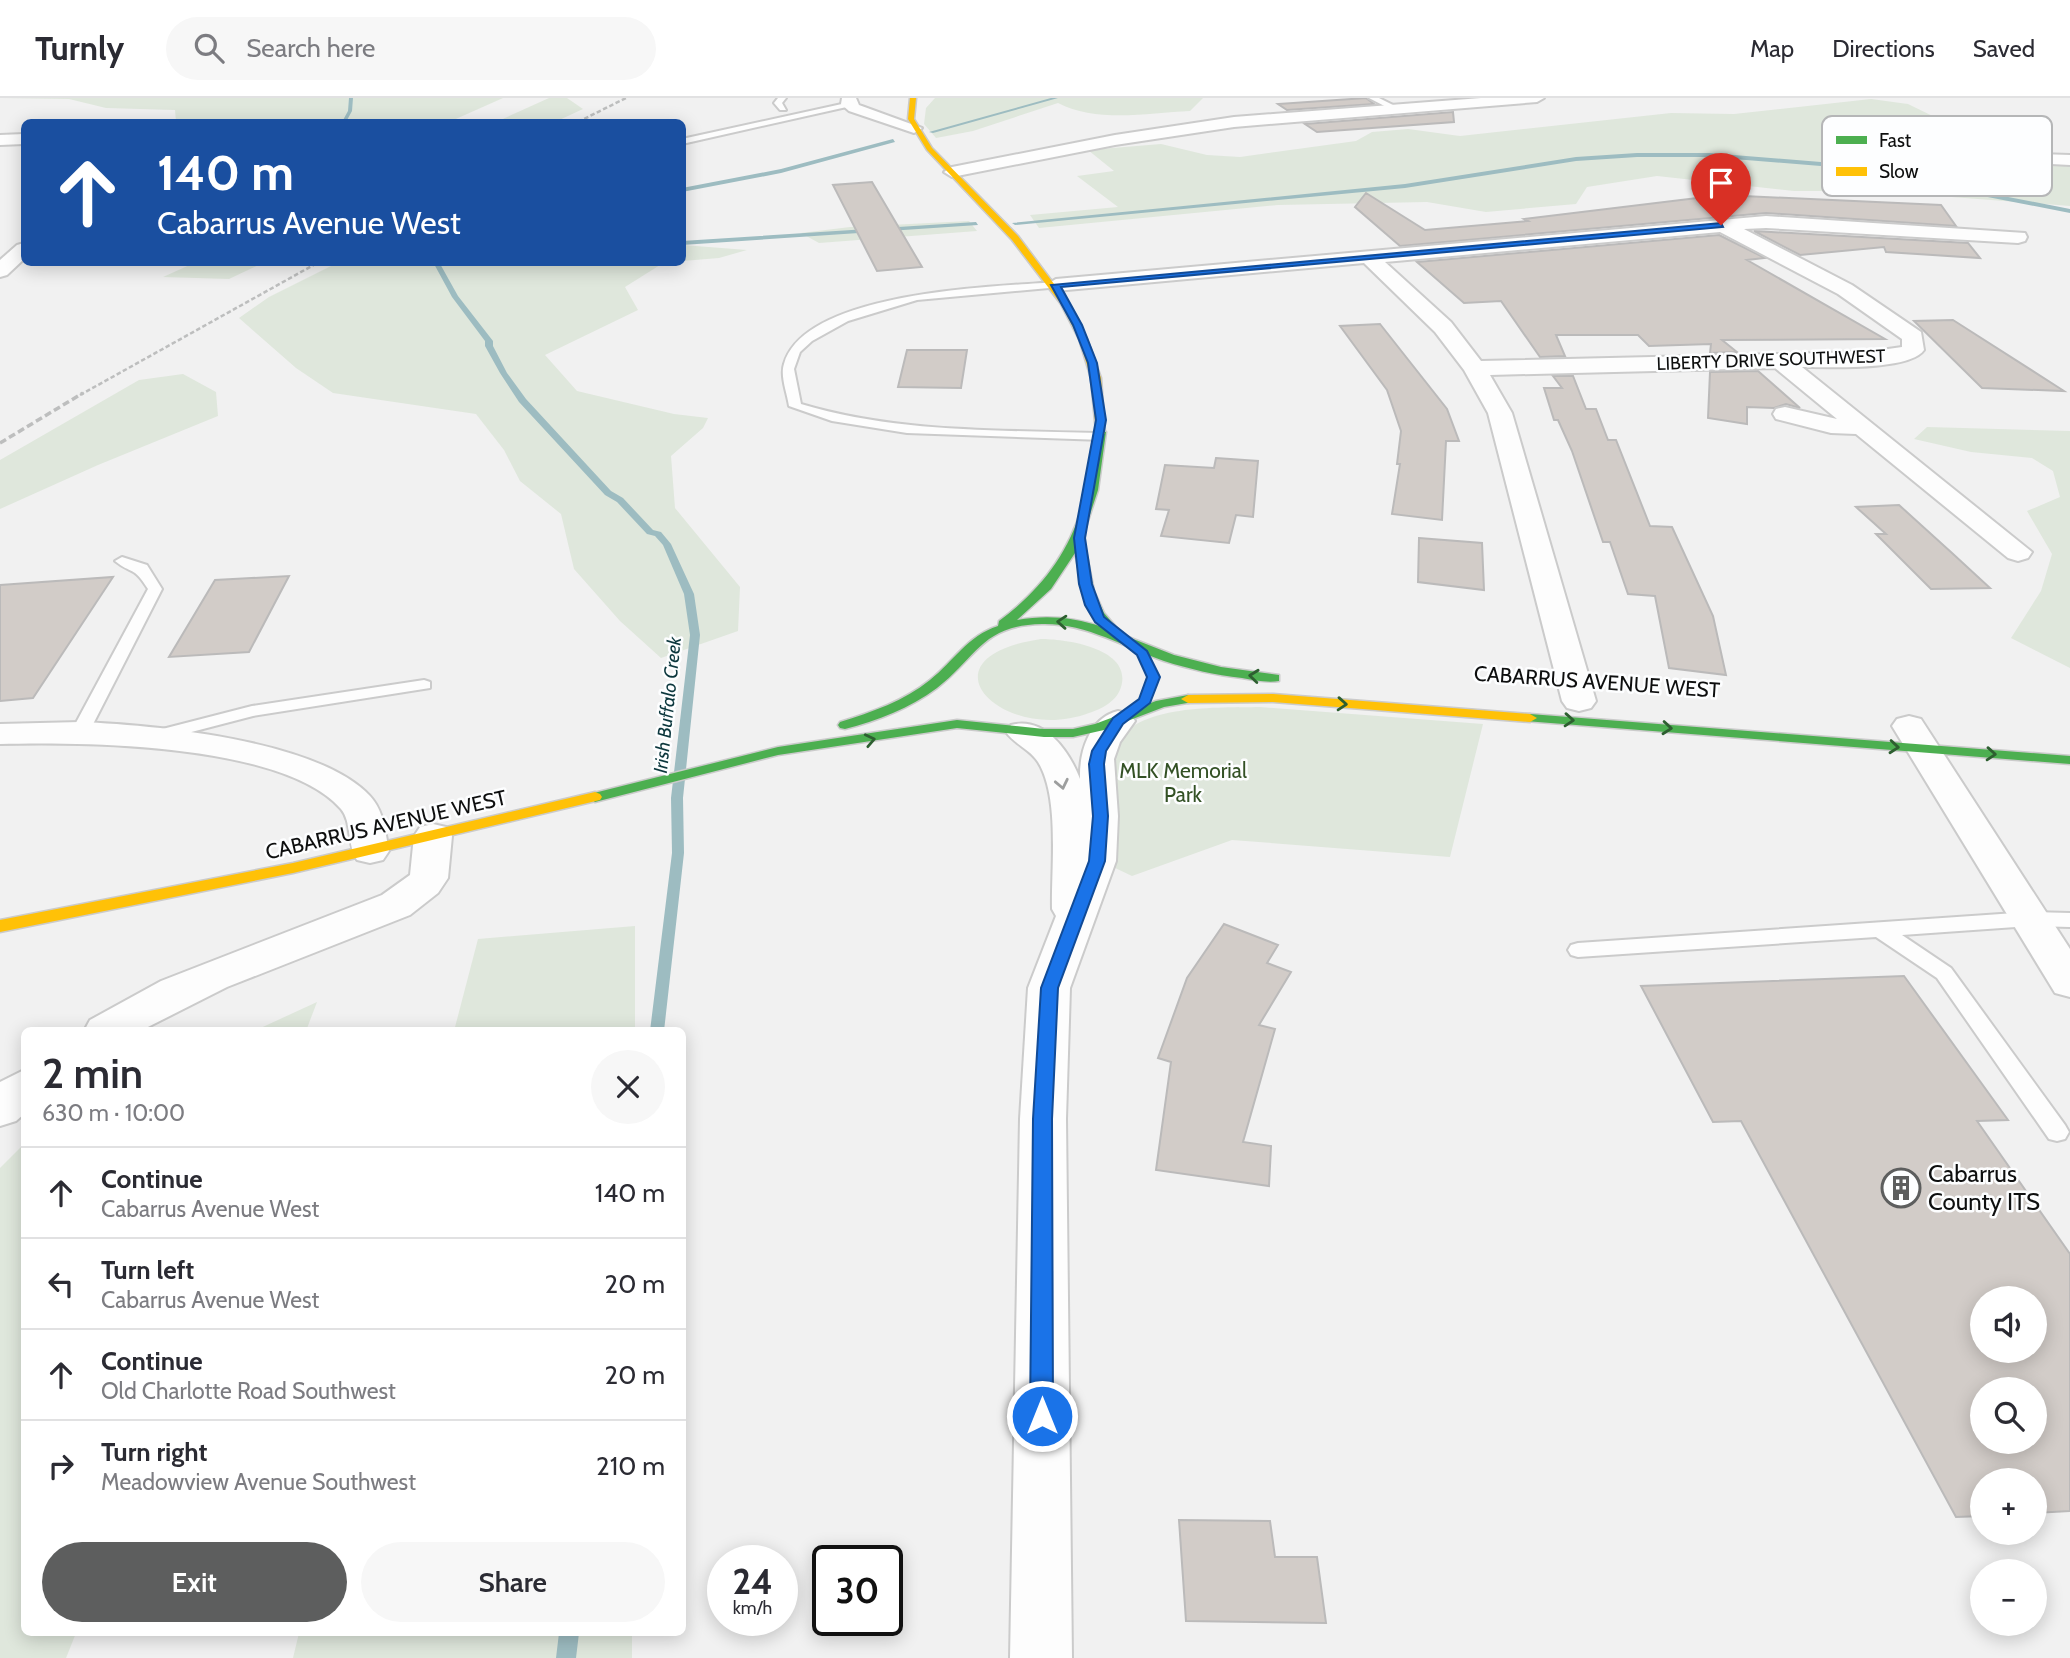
<!DOCTYPE html>
<meta charset="utf-8">
<style>
:root{--surface:#fff;--page:#f7f7f7;--text:#2b2b33;--muted:#7c7c81;--line:#e1e1e2;--accent:#5d5e5e}
body{margin:0;font-family:Cabin,sans-serif;background:var(--page);color:var(--text);height:100vh;display:flex;flex-direction:column;font-size:26px;white-space:nowrap}
*{box-sizing:border-box;margin:0}
p{font-size:23px;color:var(--muted)}
.icon{flex:none;width:38px;height:38px;fill:none;stroke:currentColor;stroke-width:2;stroke-linecap:round;stroke-linejoin:round}
.map{position:relative;flex:1;overflow:hidden}
.drawer{position:absolute;left:21px;top:929px;width:665px;height:609px;display:flex;flex-direction:column;background:var(--surface);border-radius:10px;box-shadow:0 4px 18px #0003}
.drawer>*{flex:none}
.guide{position:absolute;left:21px;top:21px;width:665px;height:147px;border-radius:10px;box-shadow:0 4px 18px #0003;background:#1a4fa0;color:#fff;overflow:hidden}
.buttons{position:absolute;left:1970px;top:1188px;display:grid;gap:14px}
.buttons a{display:grid;place-items:center;width:77px;height:77px;border-radius:50%;background:var(--surface);box-shadow:0 4px 18px #0003;font-size:35px}
.speed{position:absolute;left:707px;top:1447px;display:flex;gap:14px;font-size:35px;font-weight:700;text-align:center}
.speed>*{display:grid;place-content:center;width:91px;height:91px;border-radius:50%;background:var(--surface);box-shadow:0 4px 18px #0003;line-height:1}
.speed small{font-size:18px;font-weight:400}
.speed .limit{border:4px solid #111;border-radius:10px;background:#fff;color:#111}
.pin{position:absolute;display:grid;place-items:center;width:60px;height:60px;color:#fff;margin:-72px -30px;border-radius:50% 50% 50% 0;rotate:-45deg;box-shadow:0 0 7px #0007}
.pin .icon{rotate:45deg}
.me{position:absolute;width:77px;margin:-38px;rotate:0deg;stroke-linejoin:round;filter:drop-shadow(0 0 5px #0008)}
.turn{display:flex;align-items:center;gap:24px;height:147px;padding:0 21px;font-size:32px}
.turn .icon{width:91px;height:91px;stroke-width:2.5}
.turn b{display:block;font-size:49px;line-height:60px}
.round{display:grid;place-items:center;flex:none;width:74px;height:74px;border-radius:37px;background:var(--page)}
.head{display:flex;align-items:center;justify-content:space-between;height:119px;padding:0 21px}
h1{font-size:42px;font-weight:600;line-height:52px}
.button{display:flex;gap:14px;margin-top:auto;padding:14px 21px}
.button a{flex:1;height:80px;border-radius:42px;background:var(--accent);color:#fff;font-size:28px;font-weight:600;line-height:80px;text-align:center}
.button a+a{background:var(--page);color:var(--text)}
ul{padding:0;list-style:none}
li{display:flex;align-items:center;gap:21px;height:91px;padding:0 21px;border-top:2px solid var(--line)}
li div{flex:1}
li b{display:block;font-size:26px}
li em{font-style:normal}
header{display:flex;align-items:center;gap:42px;box-sizing:border-box;height:98px;padding:0 35px;background:var(--surface);border-bottom:2px solid var(--line)}
header strong{font-size:33px}
nav{display:flex;gap:38px;margin-inline-start:auto;font-size:24px}
.search{width:490px;height:63px;background:var(--page);display:flex;align-items:center;gap:18px;box-sizing:border-box;padding:0 24px;border-radius:38px;color:var(--muted);font-size:26px}
.map>svg:first-child{display:block}
.green{fill:#dfe7dc}
.lines{fill:none;stroke-linecap:round;stroke-linejoin:round}
.stream{fill:#9dbcc1;fill-rule:evenodd}
.building{fill:#d2ccc8;stroke:#bbbaba;stroke-width:2;fill-rule:evenodd}
.lane-casing{stroke:#cbcbcb;stroke-width:4}
.street-casing{stroke:#cbcbcb;stroke-width:4}
.fast-casing{stroke:#cbcbcb;stroke-width:3}
.slow-casing{stroke:#cbcbcb;stroke-width:3}
.lane{fill:#fdfdfd;fill-rule:evenodd}
.street{fill:#fdfdfd;fill-rule:evenodd}
.fast{fill:#4caf50;fill-rule:evenodd}
.slow{fill:#ffc107;fill-rule:evenodd}
.rail-far1{stroke:#bdbebe;stroke-width:2.5;stroke-dasharray:4.5 2.5;stroke-linecap:butt}
.rail{stroke:#bdbebe;stroke-width:3.5;stroke-dasharray:7 3.5;stroke-linecap:butt}
.oneway{stroke:#2d5f30}
.oneway2{stroke:#9d9e9e}
.route{fill:#1a73e8;stroke:#114b97;stroke-width:2}
.labels{text-anchor:middle;stroke-width:5;stroke-linejoin:round;paint-order:stroke}
.far-street-label{font-size:18px;fill:#0e0f0f;stroke:#fdfeff}
.far-water-label{font-size:19px;font-style:italic;fill:#0c373d;stroke:#fdfeff}
.street-label{font-size:21px;fill:#0e0f0f;stroke:#fdfeff}
.park-label{font-size:21px;fill:#335125;stroke:#fdfeff}
.near-poi-label{font-size:24px;fill:#0e0f0f;stroke:#fdfeff;text-anchor:start}
.key{fill:#fdfeff;stroke:#b5b6b7;stroke-width:2}
.key-label{font-size:19px;fill:#0e0f0f}
</style>
<header>
<strong>Turnly</strong>
<div class="search"><svg class="icon" aria-label="search" viewBox="0 0 24 24"><circle cx="10" cy="10" r="6"/><path d="M15 15l6 6"/></svg>Search here</div>
<nav><a>Map</a><a>Directions</a><a>Saved</a></nav>
</header>
<div class="map">
<svg width="2070" height="1560" viewBox="0 0 2070 1560">
<rect width="100%" height="100%" fill="#f1f1f1"/>
<path class="green" d="M1,0H503L449,24H176L175,12L106,10L69,1Z
M549,0H567L583,11L555,24H496Z
M935,0H1203L1190,13C1148,15 1096,25 1058,5L973,33L936,40L924,26L926,10Z
M1871,1L1908,6L1992,47L1985,56L1968,59L1977,65L2070,67V108L1872,93H1794L1657,78L1587,89L1576,106L1486,114L1427,104L1278,107L1039,130L1030,117L1118,109L1077,78L1114,73L1088,52L1161,46L1207,57L1240,59L1356,43L1372,34L1408,31L1460,38L1671,15L1734,16Z
M969,123L977,133L819,145L801,135L850,129Z
M683,147L747,152L719,160L683,163Z
M194,165V164L263,165L229,181L163,179Z
M337,165H673L660,167L625,189L638,212L545,257L577,293L674,316L708,320L703,330L671,358L675,410L740,489L738,533L661,560L620,523L574,471L561,416L520,383L504,352L476,316L333,295L296,270L239,220L269,199Z
M183,276L216,294L218,318L98,367L0,411V362L139,282Z
M1927,329L2070,333V570L2011,540L2041,493L2052,456L2027,413L2060,399L2053,373L2032,360L1971,354L1914,341Z
M1041,541C1065,541 1133,550 1121,589C1117,603 1102,611 1089,615C1004,647 914,560 1041,541Z
M1260,609L1483,626L1450,759L1232,742L1132,778L1111,768C1111,748 1108,661 1114,649C1135,605 1219,610 1260,609Z
M635,828V933H454L478,841Z
M317,904L306,933H254Z
M24,1046V1535H76L66,1560H0V1070Z
M299,1535H632V1560H293Z"/>
<g class="lines">
<path class="stream" d="M349,0H353L352,13L346,24H342L348,13Z
M1051,0H1058L933,35L929,34Z
M893,41L895,44L781,75L682,94V90L781,71Z
M1637,55H1709L1833,65L2070,111V115L1833,69L1709,59H1637L1576,63L1405,90L1015,127L1012,125L1405,86L1576,59Z
M976,124L978,127L682,147V143Z
M433,164H439L458,198L493,243V248L507,275L526,301L611,393L623,400L653,432L661,434L671,446L694,496L700,537L683,700L684,755L664,933H650L672,755L671,700L690,537L684,496L663,447L655,438L647,436L617,404L605,397L519,304L500,275L485,248V243L452,199Z
M559,1535H579L576,1560H556Z"/>
</g>
<path class="building" d="M1366,0L1374,6L1287,12L1278,6Z
M1453,14L1454,24L1317,34L1305,26Z
M872,84L922,169L877,173L833,87Z
M1366,95L1425,132L1528,123L1524,121L1722,97L1941,107L1956,128L1766,115L1400,148L1355,109Z
M1754,133L1968,145L1980,160L1886,154L1884,149L1800,157Z
M1719,137L1765,160L1747,162L1885,241L1722,242L1737,254L1710,255L1711,246L1649,248L1638,237H1556L1565,258L1540,259L1501,203L1464,205L1417,164Z
M1953,222L2064,293L1982,290L1914,223Z
M1380,226L1447,311L1459,343H1446L1442,422L1392,416L1400,366H1397L1401,333L1387,292L1340,228Z
M907,252H967L961,290L898,289Z
M1758,273L1800,310L1786,306L1774,310L1747,309V326L1708,320L1710,274Z
M1553,278H1573L1586,311H1596L1608,342H1616L1650,428L1672,429L1713,518L1726,577L1669,570L1655,498L1628,496L1610,444H1603L1572,353L1558,322H1554L1544,290H1562Z
M1216,360L1258,363L1253,419L1236,417L1229,445L1161,438L1169,412L1156,411L1165,367L1214,370Z
M1899,407L1952,455L1990,490L1931,491L1876,436H1886L1856,409Z
M1419,440L1482,445L1484,492L1418,484Z
M289,478L249,554L169,559L215,482Z
M113,479L33,600L0,603V487Z
M1224,826L1278,847L1267,865L1291,874L1259,927L1275,931L1243,1044L1271,1048L1269,1088L1156,1072L1171,964L1158,960L1187,880Z
M1904,878L2008,1022L1977,1023L2070,1156V1413L2035,1415V1382H1983V1418L1956,1419L1741,1023L1713,1024L1641,888ZM1983,1200H2035V1253H1983ZM1983,1292H2035V1344H1983Z
M1179,1422L1270,1423L1275,1459H1317L1326,1525L1186,1523Z"/>
<g class="lines">
<defs>
<path id="lane" d="M778,0H786L782,5L786,12H780L774,5Z
M1369,0H1379L1405,13L1398,15Z
M851,4V8L682,46V41Z
M1056,184L1060,185V189L917,202L848,223L812,243L800,254L794,271L801,306C898,335 998,332 1099,335L1103,336V342L907,335L832,323L789,308C787,295 780,278 784,266C805,193 995,189 1056,184Z
M122,459L147,467L162,491L89,634L80,639L74,638L71,634L148,491C133,467 132,477 115,463Z
M424,582L430,584V590L253,618L153,644L144,639L147,635L252,608Z
M2030,814L2070,815V829L2030,828L1902,837L1951,870L2065,1027L2069,1034L2065,1041L2057,1043L2049,1041L1937,880L1876,839L1578,859L1571,857L1568,852L1571,847L1578,845Z"/>
<path id="street" d="M842,0H856L859,7L922,30L914,35L849,13L841,6Z
M1481,0H1544L1537,4L1234,29L1115,47L952,79L944,74L952,69L1115,37L1234,19Z
M24,36V46L0,47V37Z
M2003,55L2070,57V67L1997,63L1995,60Z
M1766,118L2025,135L2027,139L2025,143L2018,145L1766,130L1744,131L1852,187L1921,234L1924,252C1910,273 1827,269 1802,269L2032,454L2028,460L2018,463L2008,460L1856,336L1831,335L1776,321L1773,316L1776,311L1785,309L1837,321L1775,270L1490,277L1512,315L1596,603L1591,610L1579,613L1567,610L1562,603L1488,315L1464,272L1435,234L1364,165L1056,193L1046,187L1056,181ZM1720,134L1838,196L1902,241V249L1867,254L1481,263L1451,224L1385,164Z
M24,145V161L7,177L0,179V162L17,147Z
M1118,613L1130,616L1135,623L1120,644L1114,661L1118,718L1116,763L1070,890L1066,1021L1072,1560H1010L1020,1021L1028,890L1056,818L1052,811C1051,770 1060,699 1038,664C1030,651 1014,646 1006,634L1011,627C1045,618 1069,653 1080,681C1079,655 1089,620 1118,613Z
M1909,618L1921,621L2070,851V899L2055,895L1892,628L1897,621Z
M80,624C155,627 318,642 370,698C384,713 385,734 389,753L383,762L370,765L357,762C347,747 352,724 341,711C283,645 83,644 0,646V626Z
M433,726L446,729L452,738L448,780L438,795L410,817L227,889L140,933H84L90,922L161,883L382,797L410,777L414,738L420,729Z
M24,972V1016L16,1023L0,1028V984Z"/>
<path id="fast" d="M1097,332L1106,334L1098,392L1083,438L1094,493L1104,515L1123,537L1174,557L1221,569L1279,577V583C1267,585 1253,582 1242,580C1215,577 1189,571 1164,563C1124,549 1086,525 1042,526C982,527 977,559 937,590C910,610 877,623 845,631L840,630L838,627L840,624C872,614 904,603 930,582C954,563 967,538 998,528L999,523C1045,489 1074,448 1087,391C1091,372 1091,350 1097,332ZM1075,455L1086,505L1102,529C1073,519 1047,517 1017,522L1051,491Z
M1188,597L1195,601L1193,604L1164,609L1104,632L1073,639H1044L957,630L778,657L595,704L588,699L590,696L778,649L957,622L1044,631H1073L1095,626L1156,603Z
M1530,616L2070,658V666L1525,623L1523,620L1525,617Z"/>
<path id="slow" d="M910,0H916L914,21L932,50L1018,138L1069,206L1087,241L1101,280L1105,336L1096,334L1091,280L1079,241L1061,206L1012,142L927,52L908,21Z
M1273,596L1530,616L1537,620L1530,624L1273,604L1188,605L1181,601L1188,597Z
M595,694L600,696L602,699L600,702L293,775L0,834V822L293,765Z"/>
</defs>
<use href="#lane" class="lane-casing"/>
<use href="#street" class="street-casing"/>
<use href="#fast" class="fast-casing"/>
<use href="#slow" class="slow-casing"/>
<use href="#lane" class="lane"/>
<use href="#street" class="street"/>
<use href="#fast" class="fast"/>
<use href="#slow" class="slow"/>
<path class="rail-far1" d="M578,24L626,0
M80,297L319,164"/>
<path class="rail" d="M0,345L83,295"/>
</g>
<defs><path id="oneway-chevron" d="M-2-3.5L2.5 0L-2 3.5" fill="none" stroke-width="1.6" stroke-linecap="round" stroke-linejoin="round" transform="scale(1.75)"/></defs>
<g class="oneway">
<use href="#oneway-chevron" transform="translate(1062 524) rotate(-176)"/>
<use href="#oneway-chevron" transform="translate(1254 578) rotate(-174)"/>
<use href="#oneway-chevron" transform="translate(1342 606) rotate(4)"/>
<use href="#oneway-chevron" transform="translate(1569 622) rotate(4)"/>
<use href="#oneway-chevron" transform="translate(1667 630) rotate(5)"/>
<use href="#oneway-chevron" transform="translate(870 642) rotate(-12)"/>
<use href="#oneway-chevron" transform="translate(1894 649) rotate(5)"/>
<use href="#oneway-chevron" transform="translate(1991 656) rotate(4)"/>
</g>
<use class="oneway2" href="#oneway-chevron" transform="translate(1062 686) rotate(78)"/>
<path class="route" d="M1721,125L1723,129L1061,189L1082,227L1097,265L1106,322L1085,440L1092,486L1104,519L1147,553L1160,579L1150,605L1123,626L1106,653L1104,666L1108,718L1105,763L1058,890L1052,1021L1053,1318L1050,1325L1042,1328L1034,1325L1030,1318L1033,1021L1041,890L1089,763L1093,718L1089,666L1092,653L1113,620L1139,601L1147,579L1137,557L1095,524L1085,507L1079,486L1074,440L1096,322L1088,265L1073,227L1051,187Z"/>
<defs>
<symbol id="building-ring" viewBox="-11 -11 22 22"><circle r="9.5" fill="#fdfeff" stroke="#5d5e5e" stroke-width="1.5"/><path d="M-4-6H4V6H1V3H-1V6H-4ZM-2.5-4.3h1.7v1.8h-1.7ZM.8-4.3h1.7v1.8H.8ZM-2.5-1h1.7V.8h-1.7ZM.8-1h1.7V.8H.8Z" fill="#5d5e5e"/></symbol>
</defs>
<g fill-rule="evenodd">
<use href="#building-ring" x="1879" y="1068" width="44" height="44"/>
</g>
<g class="labels">
<g class="far-street-label">
<text transform="translate(1771 262) rotate(-2)" y="6">LIBERTY DRIVE SOUTHWEST</text>
</g>
<g class="far-water-label">
<text transform="translate(667 607) rotate(-84)" y="7">Irish Buffalo Creek</text>
</g>
<g class="street-label">
<text transform="translate(1597 584) rotate(4)" y="7">CABARRUS AVENUE WEST</text>
<text transform="translate(386 727) rotate(-13)" y="7">CABARRUS AVENUE WEST</text>
</g>
<g class="park-label">
<text x="1183" y="680">MLK Memorial<tspan x="1183" dy="24">Park</tspan></text>
</g>
<g class="near-poi-label">
<text x="1928" y="1084">Cabarrus<tspan x="1928" dy="28">County ITS</tspan></text>
</g>
</g>
<rect x="1822" y="18" width="230" height="80" rx="10" class="key"/>
<rect x="1836" y="38" width="31" height="8" fill="#4caf50"/>
<rect x="1836" y="69" width="31" height="9" fill="#ffc107"/>
<g class="key-label">
<text x="1879" y="49">Fast</text>
<text x="1879" y="80">Slow</text>
</g>
</svg>
<div class="buttons">
<a><svg class="icon" aria-label="sound" viewBox="0 0 24 24"><path d="M4 9h4l5-4v14l-5-4H4zM17 9q2 3 0 6"/></svg></a>
<a><svg class="icon" aria-label="search" viewBox="0 0 24 24"><circle cx="10" cy="10" r="6"/><path d="M15 15l6 6"/></svg></a>
<a>+</a>
<a>−</a>
</div>
<div class="speed"><div>24<small>km/h</small></div><div class="limit">30</div></div>
<div class="pin" style="left:1721px;top:127px;background:#d93025"><svg class="icon" aria-label="arrive" viewBox="0 0 24 24"><path d="M6 21V4h12l-3 4 3 4H6"/></svg></div>
<svg class="me" style="left:1042px;top:1318px" viewBox="-20 -20 40 40"><circle r="17" fill="#1a73e8" stroke="#fff" stroke-width="3"/><path d="M0-11L8 9 0 5-8 9z" fill="#fff"/></svg>
<div class="guide">
<div class="turn"><svg class="icon" aria-label="ahead" viewBox="0 0 24 24"><path d="M12 20V5M6 11l6-6 6 6"/></svg><div><b>140 m</b>Cabarrus Avenue West</div></div>
</div>
<section class="drawer">
<div class="head"><div><h1>2 min</h1><p>630 m · 10:00</p></div><a class="round"><svg class="icon" aria-label="close" viewBox="0 0 24 24"><path d="M6 6l12 12M18 6L6 18"/></svg></a></div>
<ul>
<li><svg class="icon" aria-label="ahead" viewBox="0 0 24 24"><path d="M12 20V5M6 11l6-6 6 6"/></svg><div><b>Continue</b><p>Cabarrus Avenue West</p></div><em>140 m</em></li>
<li><svg class="icon" aria-label="left" viewBox="0 0 24 24"><path d="M17 20v-9H6M10 6l-5 5 5 5"/></svg><div><b>Turn left</b><p>Cabarrus Avenue West</p></div><em>20 m</em></li>
<li><svg class="icon" aria-label="ahead" viewBox="0 0 24 24"><path d="M12 20V5M6 11l6-6 6 6"/></svg><div><b>Continue</b><p>Old Charlotte Road Southwest</p></div><em>20 m</em></li>
<li><svg class="icon" aria-label="right" viewBox="0 0 24 24"><path d="M7 20v-9h11M14 6l5 5-5 5"/></svg><div><b>Turn right</b><p>Meadowview Avenue Southwest</p></div><em>210 m</em></li>
</ul>
<div class="button"><a>Exit</a><a>Share</a></div>
</section>
</div>
